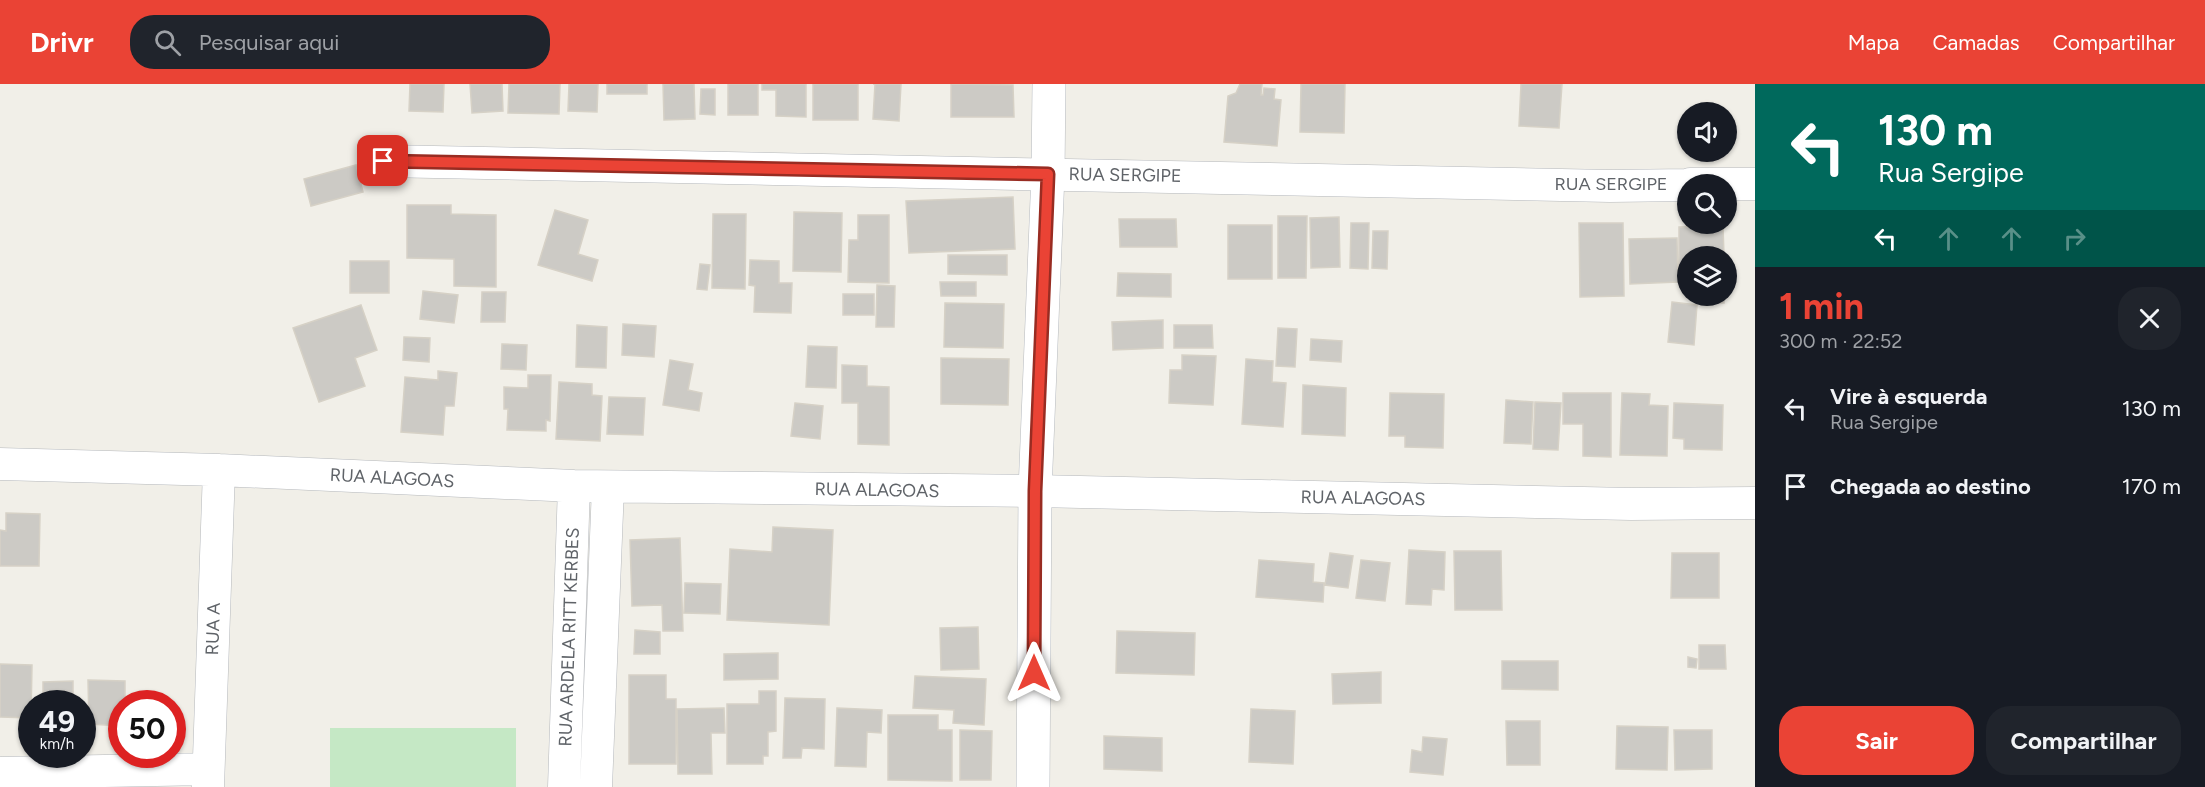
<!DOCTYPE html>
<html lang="pt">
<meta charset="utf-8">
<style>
:root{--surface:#171b24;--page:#20242c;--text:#f1f3f6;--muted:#9ea1a6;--accent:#ea4335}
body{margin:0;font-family:Figtree,sans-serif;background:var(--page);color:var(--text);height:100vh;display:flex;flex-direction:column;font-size:22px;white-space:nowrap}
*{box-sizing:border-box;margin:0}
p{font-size:20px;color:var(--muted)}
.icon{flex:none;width:33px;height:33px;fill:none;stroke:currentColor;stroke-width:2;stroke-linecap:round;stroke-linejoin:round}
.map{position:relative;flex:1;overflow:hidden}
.sheet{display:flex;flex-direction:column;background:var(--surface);width:450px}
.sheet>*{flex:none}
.banner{background:#00695c;color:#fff;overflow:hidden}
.tools{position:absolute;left:1677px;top:18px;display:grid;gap:12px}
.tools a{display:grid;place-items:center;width:60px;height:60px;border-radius:50%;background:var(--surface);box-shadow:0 2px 4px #0004;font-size:30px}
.speed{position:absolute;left:18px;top:606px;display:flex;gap:12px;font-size:30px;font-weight:700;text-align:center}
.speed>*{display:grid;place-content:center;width:78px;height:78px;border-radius:50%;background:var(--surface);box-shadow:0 2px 4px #0004;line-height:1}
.speed small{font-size:15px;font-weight:400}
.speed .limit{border:9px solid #d22;background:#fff;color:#111}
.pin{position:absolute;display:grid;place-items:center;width:51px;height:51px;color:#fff;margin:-26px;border-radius:12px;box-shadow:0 3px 9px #0006}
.me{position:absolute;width:66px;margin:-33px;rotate:0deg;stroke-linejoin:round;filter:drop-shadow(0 0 4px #0008)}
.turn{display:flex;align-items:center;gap:21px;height:126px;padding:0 24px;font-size:27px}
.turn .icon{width:78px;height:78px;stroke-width:2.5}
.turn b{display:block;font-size:42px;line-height:51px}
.lanes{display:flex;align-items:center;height:57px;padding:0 24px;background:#0003;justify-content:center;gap:30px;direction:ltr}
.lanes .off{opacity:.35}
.round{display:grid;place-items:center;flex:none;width:63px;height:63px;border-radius:24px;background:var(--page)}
.overview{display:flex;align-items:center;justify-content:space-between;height:102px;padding:0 24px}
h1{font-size:36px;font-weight:700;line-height:45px;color:var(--accent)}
.cta{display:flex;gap:12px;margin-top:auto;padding:12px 24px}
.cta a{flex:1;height:69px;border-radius:24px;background:var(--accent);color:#fff;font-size:24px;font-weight:700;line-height:69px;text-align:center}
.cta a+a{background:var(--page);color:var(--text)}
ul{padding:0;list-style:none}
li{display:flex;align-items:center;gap:18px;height:78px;padding:0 24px}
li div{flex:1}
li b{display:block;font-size:22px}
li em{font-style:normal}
header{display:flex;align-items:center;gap:36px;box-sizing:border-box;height:84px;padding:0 30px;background:var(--accent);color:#fff}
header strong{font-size:28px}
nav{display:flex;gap:33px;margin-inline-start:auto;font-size:21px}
.search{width:420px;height:54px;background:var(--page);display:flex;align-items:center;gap:15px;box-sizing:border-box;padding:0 21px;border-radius:24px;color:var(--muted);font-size:22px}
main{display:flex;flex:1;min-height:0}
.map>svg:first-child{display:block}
.green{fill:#c5e8c5}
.building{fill:#cccac5;stroke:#d6d1c6;stroke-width:1.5}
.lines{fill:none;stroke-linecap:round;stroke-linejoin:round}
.street-casing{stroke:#b5b8bc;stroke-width:33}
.secondary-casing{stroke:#b6babf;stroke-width:34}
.street{stroke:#fff;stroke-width:32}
.secondary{stroke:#fff;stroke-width:33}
.route-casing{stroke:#982c22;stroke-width:15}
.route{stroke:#ea4335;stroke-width:10}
.labels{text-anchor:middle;stroke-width:4.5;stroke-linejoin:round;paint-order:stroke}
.street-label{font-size:18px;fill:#5f6368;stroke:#fff}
</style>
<header>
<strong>Drivr</strong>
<div class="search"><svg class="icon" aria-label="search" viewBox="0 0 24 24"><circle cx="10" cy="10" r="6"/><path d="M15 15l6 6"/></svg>Pesquisar aqui</div>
<nav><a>Mapa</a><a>Camadas</a><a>Compartilhar</a></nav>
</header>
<main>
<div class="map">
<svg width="1755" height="703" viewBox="0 0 1755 703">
<rect width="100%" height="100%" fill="#f1efe8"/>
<path class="green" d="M330,644H516V703H330Z"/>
<path class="building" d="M410,0H444L443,28L409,27Z
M470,0H502L503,27L472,29Z
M509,0H560L559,30L508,29Z
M569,0H598L597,28L568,27Z
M607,0H647V10H607Z
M663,0H694L695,35L664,36Z
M728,0H758V31H728Z
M762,0H806V33L776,32V6H762Z
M813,0H858V36H813Z
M873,0H901L899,37L873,35L875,0Z
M951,0L1013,1L1014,33H951Z
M1240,0H1262L1261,11H1263L1264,4L1275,5L1274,15L1281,16L1277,62L1224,58L1228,12L1236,9Z
M1301,0H1345L1344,49L1300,48Z
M1521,0H1562L1559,44L1519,42Z
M701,5H715V31L700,30Z
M356,81L363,108L311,122L304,95Z
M1013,113L1015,165L909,169L906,117Z
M407,121H451V130L496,131V203L454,202V175L407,174Z
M555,126L588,136L578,170L598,176L592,197L538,181Z
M794,128L842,129L841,188L793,187Z
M713,130H746L745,205L712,204Z
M858,131H889V199L848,198L849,156H858Z
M1278,132H1307L1306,194H1278Z
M1339,133L1340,183L1311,184L1310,134Z
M1119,135H1176L1177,163H1120Z
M1351,139H1369L1368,185L1350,184Z
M1579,139H1623L1624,212L1580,213Z
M1228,141H1272V195H1228Z
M1723,142L1724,172H1688V197H1679V143Z
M1373,147H1388L1387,185L1372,184Z
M1677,154L1678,198L1630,200L1629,155Z
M948,171H1007V191L948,190Z
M750,176L779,177V199H792L791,229L754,228L755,202L749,201Z
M350,177H389V209H350Z
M700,180L710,181L707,206L697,205Z
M1118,189L1171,190V213L1117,212Z
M940,198H976V212H941Z
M877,201L895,202L894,243H876Z
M423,207L458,211L454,239L420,235Z
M482,208H506L505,238H481Z
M843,210H874V231H843Z
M1700,212H1724V219H1700Z
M1672,218L1697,221L1694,261L1668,258Z
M945,219L1004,220L1003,264L944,263Z
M361,221L377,266L355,274L365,302L319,318L293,244Z
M1163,236V264L1113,266L1112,238Z
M623,240L656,242L654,273L622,271Z
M577,241L607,243L606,284L576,283Z
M1174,241H1212L1213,264H1174Z
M1278,244L1297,245L1295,283L1276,282Z
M404,253L430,254L429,278L403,276Z
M1311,255L1342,257L1341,278L1310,276Z
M502,260L527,261L526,286L501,285Z
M808,262L837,263L836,304L806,303Z
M1182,271L1216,272L1213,321L1169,319L1170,286H1182Z
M941,274L1009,275L1008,321L941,320Z
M1246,275L1273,277L1272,298L1286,299L1283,343L1242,340Z
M670,276L693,280L688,306L702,309L699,327L663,321Z
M842,281L867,282V302L889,303V361L858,360V319H842Z
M438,287L457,289L454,322H445L443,351L401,348L405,293L438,296Z
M528,291H551L550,337L546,336V347L507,346L508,325H504V303L528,304Z
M559,298L592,300V311L602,312L600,357L556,355Z
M1303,301L1346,304L1345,352L1302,350Z
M1390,309L1444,310L1443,364L1405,363V352H1389Z
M1563,309H1611V373L1583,372V340H1563Z
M1622,309L1650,310L1649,321L1668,322L1667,372L1620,371Z
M609,313L645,314L643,351L607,350Z
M1506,316L1533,318L1531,360L1504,359Z
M1535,318L1561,319L1558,366L1533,365Z
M795,319L823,322L820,355L791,352Z
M1674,319L1723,321L1722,366L1684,365V355L1673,354Z
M6,429L40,430L39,482H0V446L6,447Z
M773,443L833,446L829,541L727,536L730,465L772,468Z
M680,454L683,547H663L662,521L632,522L630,456Z
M1409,466L1445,468L1444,506L1432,505L1431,521L1406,520Z
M1454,467H1501L1502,526H1455Z
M1330,469L1353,472L1348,504L1325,501Z
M1672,469H1719V514H1671Z
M1259,476L1314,480L1313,498L1324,499L1323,518L1256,513Z
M1361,476L1390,479L1385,517L1356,514Z
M685,499L721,500L720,530L684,529Z
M978,543L979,585L941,586L940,544Z
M635,546L660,548V570H634Z
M1117,547L1195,549L1194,591L1116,589Z
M1699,561H1725L1726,585H1699Z
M778,569V595L724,596V570Z
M1688,573L1697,575L1696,584L1688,583Z
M1502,577H1558V606L1502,605Z
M0,580L32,581L31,634L0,633Z
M1381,588V619L1333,620L1332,590Z
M629,591H666V615H676V680H629Z
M915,592L986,595L984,641L953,639L954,626L913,624Z
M88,596L125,597V620H122V642L89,640Z
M73,597V620H43V598Z
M759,607H776V647L768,648V672H763V680H727V620H759Z
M785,614L825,615L824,665L802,664L801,674H783Z
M724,624L725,649H711L712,690H678L677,625Z
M837,624L882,626L881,649L867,648L866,683L835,682Z
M1251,625L1295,627L1293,680L1249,678Z
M888,631H938V646H952V697L888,696Z
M1506,637H1540V681H1507Z
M1617,642L1668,643L1667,686L1616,685Z
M960,646L992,647L991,696H960Z
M1674,646H1712V685L1675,686Z
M1104,652L1162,654V687L1104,685Z
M1423,653L1447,655L1443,691L1410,688L1412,666L1422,668Z"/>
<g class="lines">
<defs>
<path id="street" d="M383,77L1610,102L1688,101
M1690,100H1755
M0,380L219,386L574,402L1035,407L1631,420L1755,419
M0,689L208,685
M208,703L219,386
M564,703L574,402
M596,703L608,403"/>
<path id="secondary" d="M1033,703L1035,407L1048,90L1049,0"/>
</defs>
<use href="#street" class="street-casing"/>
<use href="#secondary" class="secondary-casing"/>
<use href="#street" class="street"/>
<use href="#secondary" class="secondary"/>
</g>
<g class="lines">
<defs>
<path id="route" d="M383,77L1048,90L1035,407L1034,589"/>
</defs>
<use href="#route" class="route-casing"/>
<use href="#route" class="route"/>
</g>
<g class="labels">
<g class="street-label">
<text transform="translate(1125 91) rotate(1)" y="6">RUA SERGIPE</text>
<text x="1611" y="106">RUA SERGIPE</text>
<text transform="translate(392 394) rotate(3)" y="6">RUA ALAGOAS</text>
<text transform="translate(877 406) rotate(1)" y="6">RUA ALAGOAS</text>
<text transform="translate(1363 414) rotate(1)" y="6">RUA ALAGOAS</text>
<text transform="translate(213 545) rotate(-88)" y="6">RUA A</text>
<text transform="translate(569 553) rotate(-88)" y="6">RUA ARDELA RITT KERBES</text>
</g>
</g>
</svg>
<div class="tools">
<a><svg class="icon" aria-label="sound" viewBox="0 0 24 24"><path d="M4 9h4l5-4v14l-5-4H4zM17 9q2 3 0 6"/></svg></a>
<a><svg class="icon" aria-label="search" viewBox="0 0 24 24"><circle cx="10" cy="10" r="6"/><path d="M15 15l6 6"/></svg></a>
<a><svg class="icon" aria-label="layers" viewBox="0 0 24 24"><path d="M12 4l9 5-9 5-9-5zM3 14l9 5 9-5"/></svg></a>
</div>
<div class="speed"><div>49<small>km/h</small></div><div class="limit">50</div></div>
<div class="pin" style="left:383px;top:77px;background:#d93025"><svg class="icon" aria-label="arrive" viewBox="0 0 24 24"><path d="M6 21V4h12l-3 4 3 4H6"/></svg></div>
<svg class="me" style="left:1034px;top:589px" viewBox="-20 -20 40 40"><path d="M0-17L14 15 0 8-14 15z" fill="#ea4335" stroke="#fff" stroke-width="4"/></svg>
</div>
<section class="sheet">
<div class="banner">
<div class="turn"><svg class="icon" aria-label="left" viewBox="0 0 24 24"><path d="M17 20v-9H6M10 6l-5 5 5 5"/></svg><div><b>130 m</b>Rua Sergipe</div></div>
<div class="lanes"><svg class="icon" aria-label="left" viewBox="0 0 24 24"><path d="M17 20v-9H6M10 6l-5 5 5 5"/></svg><svg class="icon off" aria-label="ahead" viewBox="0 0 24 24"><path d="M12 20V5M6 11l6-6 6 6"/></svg><svg class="icon off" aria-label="ahead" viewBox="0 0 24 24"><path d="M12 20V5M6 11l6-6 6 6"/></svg><svg class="icon off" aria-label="right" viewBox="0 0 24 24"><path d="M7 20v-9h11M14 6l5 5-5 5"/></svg></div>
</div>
<div class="overview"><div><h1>1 min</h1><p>300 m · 22:52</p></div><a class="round"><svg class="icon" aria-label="close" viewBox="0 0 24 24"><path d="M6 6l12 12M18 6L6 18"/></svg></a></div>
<ul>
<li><svg class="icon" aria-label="left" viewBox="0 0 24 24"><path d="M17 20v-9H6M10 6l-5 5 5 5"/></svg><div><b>Vire à esquerda</b><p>Rua Sergipe</p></div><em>130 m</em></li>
<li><svg class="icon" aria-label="arrive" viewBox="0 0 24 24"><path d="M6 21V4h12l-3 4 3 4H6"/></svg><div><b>Chegada ao destino</b></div><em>170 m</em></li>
</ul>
<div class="cta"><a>Sair</a><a>Compartilhar</a></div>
</section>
</main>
